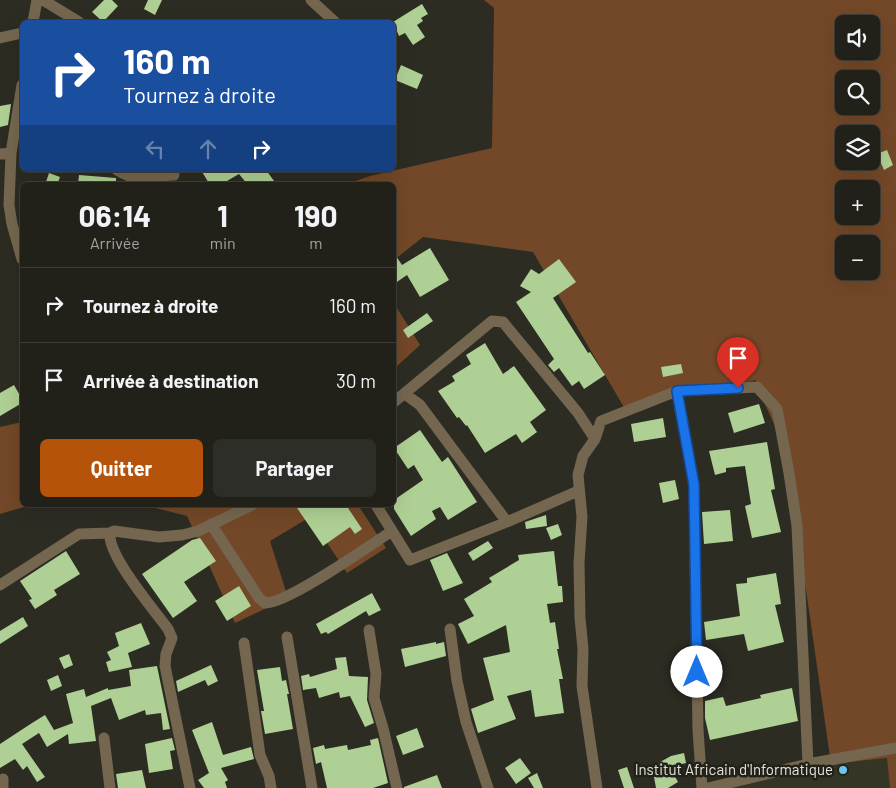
<!DOCTYPE html>
<html lang="fr">
<meta charset="utf-8">
<style>
:root{--surface:#21211a;--page:#2d2e27;--text:#f1f3f6;--muted:#a2a3a2;--line:#3e3e39;--accent:#b45309}
body{margin:0;font-family:Barlow,sans-serif;background:var(--page);color:var(--text);height:100vh;display:flex;flex-direction:column;font-size:19px;white-space:nowrap}
*{box-sizing:border-box;margin:0}
p{font-size:16px;color:var(--muted)}
.icon{flex:none;width:28px;height:28px;fill:none;stroke:currentColor;stroke-width:2;stroke-linecap:round;stroke-linejoin:round}
.map{position:relative;flex:1;overflow:hidden}
.side{position:absolute;left:20px;top:182px;width:376px;height:325px;display:flex;flex-direction:column;background:var(--surface);border-radius:8px;box-shadow:0 5px 20px #0002,0 0 0 1px var(--line)}
.side>*{flex:none}
.banner{position:absolute;left:20px;top:20px;width:376px;height:152px;border-radius:8px;box-shadow:0 5px 20px #0002,0 0 0 1px var(--line);background:#1a4fa0;color:#fff;overflow:hidden}
.controls{position:absolute;left:835px;top:15px;display:grid;gap:10px}
.controls a{display:grid;place-items:center;width:45px;height:45px;border-radius:8px;background:var(--surface);box-shadow:0 5px 20px #0002,0 0 0 1px var(--line);font-size:25px}
.pin{position:absolute;display:grid;place-items:center;width:42px;height:42px;color:#fff;margin:-51px -21px;border-radius:50% 50% 50% 0;rotate:-45deg;box-shadow:0 0 5px #0007}
.pin .icon{rotate:45deg}
.me{position:absolute;width:55px;margin:-28px;rotate:0deg;stroke-linejoin:round;filter:drop-shadow(0 0 4px #0008)}
.turn{display:flex;align-items:center;gap:18px;height:105px;padding:0 20px;font-size:22px}
.turn .icon{width:65px;height:65px;stroke-width:2.5}
.turn b{display:block;font-size:35px;line-height:42px}
.lanes{display:flex;align-items:center;height:48px;padding:0 20px;background:#0003;justify-content:center;gap:25px;direction:ltr}
.lanes .off{opacity:.35}
.eta{display:flex;justify-content:space-evenly;align-items:center;height:85px;text-align:center}
.eta b{font-size:30px;font-weight:700;line-height:35px}
.cta{display:flex;gap:10px;margin-top:auto;padding:10px 20px}
.cta a{flex:1;height:58px;border-radius:8px;background:var(--accent);color:#fff;font-size:20px;font-weight:700;line-height:58px;text-align:center}
.cta a+a{background:var(--page);color:var(--text)}
ul{padding:0;list-style:none}
li{display:flex;align-items:center;gap:15px;height:75px;padding:0 20px;border-top:1px solid var(--line)}
li div{flex:1}
li b{display:block;font-size:19px}
li em{font-style:normal}
.map>svg:first-child{display:block}
.built{fill:#353525}
.green{fill:#734828;fill-rule:evenodd}
.building{fill:#afd094}
.lines{fill:none;stroke-linecap:round;stroke-linejoin:round}
.street{stroke:#75674f;stroke-width:11}
.route-casing{stroke:#114b97;stroke-width:12}
.route{stroke:#1a73e8;stroke-width:9}
.poi-dot{fill:#69c4f1;stroke:#222219;stroke-width:2}
.labels{text-anchor:middle;stroke-width:5;stroke-linejoin:round;paint-order:stroke}
.poi-label{font-size:15px;fill:#e3e3dd;stroke:#222219;text-anchor:end}
</style>
<div class="map">
<svg width="896" height="788" viewBox="0 0 896 788">
<rect width="100%" height="100%" fill="#2c2c23"/>
<path class="built" d="M888,758L890,788H720L831,764Z"/>
<path class="green" d="M484,0H896V788H890L887,758L831,764L786,450L757,387L756,380L625,409L533,252L423,237L394,260V185H344L370,176L492,148L494,8ZM844,24H871V51H844ZM844,79H871V106H844ZM844,134H871V161H844ZM844,189H871V216H844ZM844,244H871V271H844Z
M394,303L420,345L394,369Z
M22,422V505H31L0,514V427Z
M144,505H358L386,548L347,573L310,517L270,541L288,598L235,623L187,516Z"/>
<path class="building" d="M104,0H112L118,6L103,22L92,12Z
M148,0H162L155,15L144,9Z
M422,4L428,14L421,18L423,21L417,25L425,37L413,45L405,33L399,36L393,22Z
M401,65L423,75L417,89L395,80Z
M11,104L8,125L0,127V106Z
M887,150L893,165L884,170L877,154Z
M201,170H266L277,185H248L239,174L220,185H210Z
M49,173L60,177L57,185H45Z
M79,175L116,178V185H78Z
M430,248L449,280L420,297L407,275L394,284V253L402,265Z
M559,259L576,282L553,298L588,353L590,352L605,375L584,389L579,381L572,386L559,368L554,372L548,365L554,359L516,302L531,292L520,286L531,269L539,274Z
M427,313L433,321L408,338L403,330Z
M485,343L503,374L514,366L546,410L530,422L537,432L522,443L516,434L485,453L467,425L466,426L459,417L457,418L438,391L455,381L452,376L471,364L466,355Z
M681,364L683,373L663,377L661,367Z
M14,385L22,399V403L0,416V393Z
M759,404L765,423L734,433L728,413Z
M663,418L666,437L634,442L631,424Z
M420,430L442,462L448,457L477,502L448,520L440,507L432,511L436,519L411,536L394,509V500L423,480L414,465L408,469L394,448Z
M767,442L775,489L771,490L781,532L752,538L745,506L751,504L745,466L726,468V472L715,475L709,451Z
M675,480L679,499L663,503L659,483Z
M295,505H346L362,529L355,534L350,527L323,546Z
M730,510L733,541L704,544L702,512Z
M546,515L547,526L526,529L525,522Z
M558,524L562,535L551,540L546,528Z
M200,538L216,561L184,582L197,601L173,618L142,574L192,540Z
M488,541L493,548L473,561L468,553Z
M66,551L80,574L54,590L57,595L35,609L29,600L32,599L20,581Z
M554,551L558,586H562L563,602L547,604L550,623L555,622L559,649H557L563,679H559L564,713L535,717L531,690L507,696L516,719L478,733L471,709L494,700L483,658L510,652L506,625L468,644L458,624L474,616L464,599L492,582L489,578L519,560L518,555Z
M447,553L463,583L443,591L430,560Z
M776,573L781,604L775,605L784,642L748,651L744,634L706,640L704,622L740,616L736,584L747,583V578Z
M239,586L251,606L227,621L215,601Z
M372,593L381,610L369,616L366,611L328,634L326,632L321,634L316,624Z
M23,617L28,626L0,644V631Z
M141,623L150,644L128,653L132,667L109,672L106,662L111,660L107,652L119,646L115,633Z
M436,642V644L444,642L446,656L405,667L401,649Z
M69,654L73,665L64,669L59,658Z
M346,657L349,676L368,677L367,700L374,723L365,727L350,696L340,698L339,692L319,698L316,688L303,690L301,676L309,674L310,677L337,669L335,658Z
M211,665L218,681L208,686L205,680L178,692L176,681Z
M157,666L170,729L163,730L161,713L146,715L145,710L119,720L111,698L91,706L96,741L69,744L68,734L47,747L39,733L22,744L45,777L37,782L27,766L23,770L15,759L0,768V744L32,723L45,715L54,730L73,723L66,694L84,689L86,697L108,688V690L131,686L129,670Z
M280,667L282,681L286,680L289,694H287L293,729L265,734L261,711H264L257,670Z
M58,675L62,686L51,691L47,680Z
M792,688L798,721L710,740L705,718V701L723,697L726,706L761,698L760,695Z
M212,722L223,755L251,747L254,759L221,768L228,780L225,782L227,788H204L198,780L209,773L192,730Z
M417,728L424,747L403,755L396,736Z
M172,738L175,750L170,751L173,769L149,773L145,744Z
M378,738L388,783L373,788H327L321,762L316,764L313,748L324,745L325,749L347,745L348,750L371,745L370,740Z
M684,753L686,763L652,771L651,767L671,756Z
M520,758L531,773L516,784L505,768Z
M627,767L634,788H624L618,770Z
M142,770L146,788H118L116,774Z
M537,773L543,788H534L528,778Z
M673,773L678,782L668,788H656L654,777Z
M437,775L442,788H404V787Z"/>
<g class="lines">
<path class="street" d="M43,0L79,22
M311,0L335,22
M33,22L37,0
M0,38L22,33
M11,153L9,205L12,224L22,259
M0,154L11,153L22,85
M117,170C142,185 148,175 174,175
M677,391L694,485L698,730L702,788
M394,402L492,321L503,322L578,413L595,439L583,456L578,475L582,517L579,563L580,618L583,649L582,686L597,788
M595,439L601,421L677,391L757,387L777,409L789,473L797,526L808,764
M376,505L410,560L507,522L420,405L405,394
M507,522L578,491
M211,524L259,598L265,603C287,604 369,546 392,531
M110,533C107,555 154,610 168,629L172,638L166,654L165,666L190,788
M0,585L79,534L110,533L114,531L159,537L182,535L198,531L252,505
M450,629L457,681L466,722L488,788
M369,630L376,674L374,698L383,728L397,788
M287,637L312,788
M244,643L260,755L269,776L271,788
M104,738L110,788
M3,779V788
M708,788L808,764L896,748"/>
</g>
<g class="lines">
<defs>
<path id="route" d="M697,672L694,485L677,391L738,388"/>
</defs>
<use href="#route" class="route-casing"/>
<use href="#route" class="route"/>
</g>
<circle class="poi-dot" cx="843" cy="770" r="5"/>
<g class="labels">
<g class="poi-label">
<text x="833" y="775">Institut Africain d'Informatique</text>
</g>
</g>
</svg>
<div class="controls">
<a><svg class="icon" aria-label="sound" viewBox="0 0 24 24"><path d="M4 9h4l5-4v14l-5-4H4zM17 9q2 3 0 6"/></svg></a>
<a><svg class="icon" aria-label="search" viewBox="0 0 24 24"><circle cx="10" cy="10" r="6"/><path d="M15 15l6 6"/></svg></a>
<a><svg class="icon" aria-label="layers" viewBox="0 0 24 24"><path d="M12 4l9 5-9 5-9-5zM3 14l9 5 9-5"/></svg></a>
<a>+</a>
<a>−</a>
</div>
<div class="pin" style="left:738px;top:388px;background:#d93025"><svg class="icon" aria-label="arrive" viewBox="0 0 24 24"><path d="M6 21V4h12l-3 4 3 4H6"/></svg></div>
<svg class="me" style="left:697px;top:672px" viewBox="-20 -20 40 40"><circle r="19" fill="#fff"/><path d="M0-13L10 11 0 6-10 11z" fill="#1a73e8"/></svg>
<div class="banner">
<div class="turn"><svg class="icon" aria-label="right" viewBox="0 0 24 24"><path d="M7 20v-9h11M14 6l5 5-5 5"/></svg><div><b>160 m</b>Tournez à droite</div></div>
<div class="lanes"><svg class="icon off" aria-label="left" viewBox="0 0 24 24"><path d="M17 20v-9H6M10 6l-5 5 5 5"/></svg><svg class="icon off" aria-label="ahead" viewBox="0 0 24 24"><path d="M12 20V5M6 11l6-6 6 6"/></svg><svg class="icon" aria-label="right" viewBox="0 0 24 24"><path d="M7 20v-9h11M14 6l5 5-5 5"/></svg></div>
</div>
<section class="side">
<div class="eta">
<div><b>06:14</b><p>Arrivée</p></div>
<div><b>1</b><p>min</p></div>
<div><b>190</b><p>m</p></div>
</div>
<ul>
<li><svg class="icon" aria-label="right" viewBox="0 0 24 24"><path d="M7 20v-9h11M14 6l5 5-5 5"/></svg><div><b>Tournez à droite</b></div><em>160 m</em></li>
<li><svg class="icon" aria-label="arrive" viewBox="0 0 24 24"><path d="M6 21V4h12l-3 4 3 4H6"/></svg><div><b>Arrivée à destination</b></div><em>30 m</em></li>
</ul>
<div class="cta"><a>Quitter</a><a>Partager</a></div>
</section>
</div>
